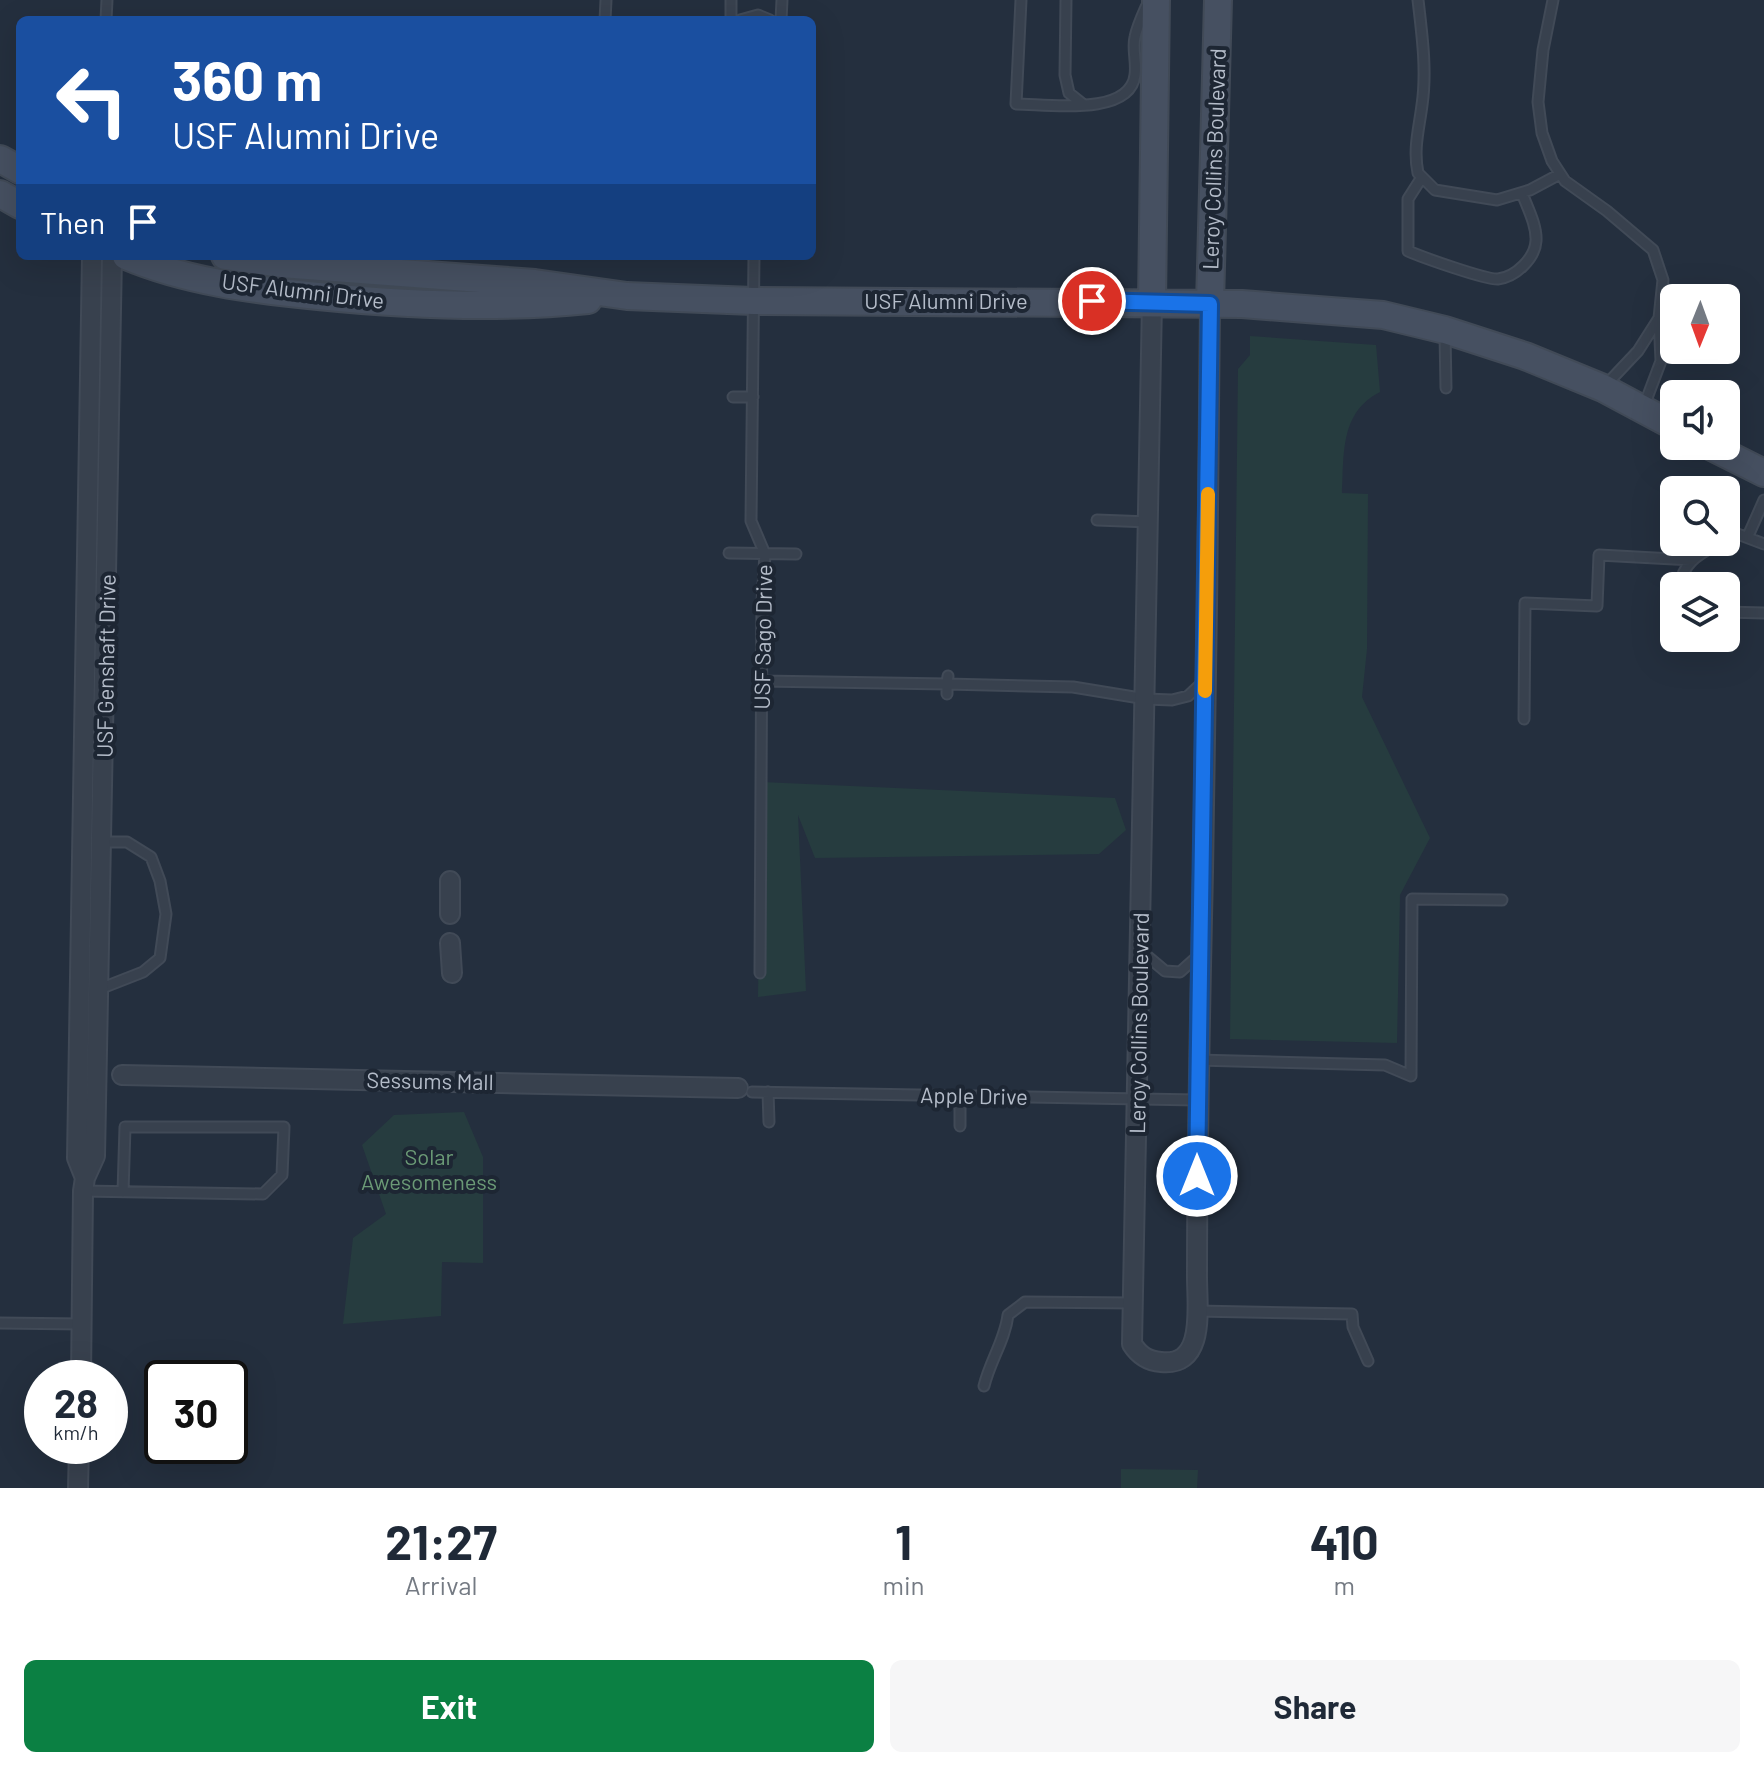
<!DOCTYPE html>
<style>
:root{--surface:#fff;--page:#f6f6f7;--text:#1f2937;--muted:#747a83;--accent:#0b8043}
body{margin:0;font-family:Barlow,sans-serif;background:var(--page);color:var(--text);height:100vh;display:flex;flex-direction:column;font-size:30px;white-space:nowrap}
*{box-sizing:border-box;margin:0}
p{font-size:26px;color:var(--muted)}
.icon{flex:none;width:44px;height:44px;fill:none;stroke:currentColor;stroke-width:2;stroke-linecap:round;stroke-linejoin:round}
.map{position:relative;height:1488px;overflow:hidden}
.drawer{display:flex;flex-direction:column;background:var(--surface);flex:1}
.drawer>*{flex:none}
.banner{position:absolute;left:16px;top:16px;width:800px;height:244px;border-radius:12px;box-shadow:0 8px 32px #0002;background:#1a4fa0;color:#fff;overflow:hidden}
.needle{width:52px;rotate:181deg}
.tools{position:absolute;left:1660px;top:284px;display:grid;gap:16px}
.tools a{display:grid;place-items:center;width:80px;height:80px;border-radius:12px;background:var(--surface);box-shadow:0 8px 32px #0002;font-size:40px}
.speed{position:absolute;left:24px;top:1360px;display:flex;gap:16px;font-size:40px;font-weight:700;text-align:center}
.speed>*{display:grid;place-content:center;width:104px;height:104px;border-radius:50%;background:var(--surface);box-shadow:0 8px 32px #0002;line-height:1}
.speed small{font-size:20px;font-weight:400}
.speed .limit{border:4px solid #111;border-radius:12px;background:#fff;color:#111}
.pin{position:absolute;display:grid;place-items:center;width:68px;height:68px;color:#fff;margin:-34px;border:4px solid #fff;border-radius:50%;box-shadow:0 2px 8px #0007}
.me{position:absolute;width:88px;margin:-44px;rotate:0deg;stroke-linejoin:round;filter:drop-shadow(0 0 6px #0008)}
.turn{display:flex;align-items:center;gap:28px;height:168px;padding:0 24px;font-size:36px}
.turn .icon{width:104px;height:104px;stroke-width:2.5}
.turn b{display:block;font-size:56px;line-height:68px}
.then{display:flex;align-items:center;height:76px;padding:0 24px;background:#0003;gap:16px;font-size:30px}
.eta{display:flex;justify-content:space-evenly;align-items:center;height:136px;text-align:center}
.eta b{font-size:48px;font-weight:700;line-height:56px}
.primary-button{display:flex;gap:16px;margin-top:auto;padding:16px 24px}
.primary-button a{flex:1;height:92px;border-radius:12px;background:var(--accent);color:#fff;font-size:32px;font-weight:700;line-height:92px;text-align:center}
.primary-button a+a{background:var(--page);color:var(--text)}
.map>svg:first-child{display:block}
.green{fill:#263c3f}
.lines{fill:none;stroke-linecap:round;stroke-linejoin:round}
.lane-casing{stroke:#414a57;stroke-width:13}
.street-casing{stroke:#414a57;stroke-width:22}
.secondary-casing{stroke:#414a57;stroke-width:30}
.lane{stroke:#38414e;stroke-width:9}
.street{stroke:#38414e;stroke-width:18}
.secondary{stroke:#465061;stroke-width:26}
.route-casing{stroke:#114b97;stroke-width:20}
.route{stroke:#1a73e8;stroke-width:14}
.slow{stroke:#f59e0b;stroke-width:14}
.labels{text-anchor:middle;stroke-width:8;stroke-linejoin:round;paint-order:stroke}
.street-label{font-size:22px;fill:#b4bcc9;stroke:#1d2633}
.park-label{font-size:22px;fill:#6b9a76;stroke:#1d2633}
</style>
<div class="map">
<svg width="1764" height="1488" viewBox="0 0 1764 1488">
<rect width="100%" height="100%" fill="#242f3e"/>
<path class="green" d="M1250,336L1376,345L1380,392C1340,412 1344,454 1342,493L1368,494L1367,649L1362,697L1430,838L1400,895L1397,1043L1230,1039L1238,369L1250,355Z
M761,782L1115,798L1126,830L1099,854L815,858L798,815L806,991L758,997Z
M464,1112L483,1157V1263L442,1262L441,1316L343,1324L353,1238L386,1214L362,1145L394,1115Z
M1121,1469L1198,1470L1197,1488H1121Z"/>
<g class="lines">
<defs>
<path id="lane" d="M1021,0L1016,104C1047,104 1130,117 1135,75C1137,62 1132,49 1135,37C1137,27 1142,16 1146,7
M1066,0L1065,75L1069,93L1084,105
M1418,0C1422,34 1427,71 1422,105C1419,129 1413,149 1418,173L1435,190L1497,200L1530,190L1560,174
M1553,0L1543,50L1538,102L1542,133L1552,161L1565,181L1607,211L1653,250L1663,280L1659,318L1661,361L1644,406
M106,20L107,0
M605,20L606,0
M731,20V0
M740,20L758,15L770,20
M781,20L782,0
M1422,177L1408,199V251C1422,257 1486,280 1498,279C1516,277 1535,258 1536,241C1537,225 1527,207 1522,193
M754,256L751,521L765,554L762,602L760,973
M1445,335L1446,388
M1604,387L1638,351L1659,318
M733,397H753
M1097,520L1149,522
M1748,536L1764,500
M1726,539L1735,533L1764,544
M729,553L796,554
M1681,586C1681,562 1702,553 1721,542
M1726,612L1764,613
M762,681L947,684L948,676
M947,694V684L1073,687L1146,699L1172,700L1188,696L1203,682
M1524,719L1525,603L1597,606L1599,555L1692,560
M1140,950L1165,971L1180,972L1199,955
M97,990L143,972L160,958L166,914L160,881L151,857L127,842H102
M1198,1060L1385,1065L1411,1076L1412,899L1502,900
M752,1092L1197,1100
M768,1092L769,1122
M960,1126V1096
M83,1191L263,1194L282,1175L284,1127H125L123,1192
M1197,1311L1352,1314L1353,1327L1368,1361
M0,1323L82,1324
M984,1386C990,1361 1005,1340 1008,1315L1025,1302L1132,1303"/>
<path id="street" d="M1152,302L1132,1344C1139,1355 1147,1361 1161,1362C1206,1367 1197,1308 1197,1277C1197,1142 1200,1007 1203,872C1207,683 1208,493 1210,304
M450,914V881
M450,943L452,973
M122,1075L738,1088
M85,1178L77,1158L92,256
M81,1378L83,1191L85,1178L95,1156L112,256
M78,1488L79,1446"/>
<path id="secondary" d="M0,159L20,170
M0,194L20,205
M126,256C185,281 253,290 318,296C407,305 499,309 588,300
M225,256L281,264L535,283L627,296L753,301L1242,304L1383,315L1445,330L1525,356L1603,388L1674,426
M1152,302L1156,0
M1210,304L1218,0
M1710,446L1764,473"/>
</defs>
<use href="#lane" class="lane-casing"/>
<use href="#street" class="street-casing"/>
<use href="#secondary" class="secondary-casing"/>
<use href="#lane" class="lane"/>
<use href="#street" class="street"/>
<use href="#secondary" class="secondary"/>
</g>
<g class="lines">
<defs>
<path id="route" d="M1092,301L1210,304L1197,1176"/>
</defs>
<use href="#route" class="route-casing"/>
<use href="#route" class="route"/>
<path class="slow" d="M1205,691L1208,494"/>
</g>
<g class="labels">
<g class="street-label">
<text transform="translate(1214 159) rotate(-88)" y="8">Leroy Collins Boulevard</text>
<text transform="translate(303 291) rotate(7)" y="8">USF Alumni Drive</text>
<text x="946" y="309">USF Alumni Drive</text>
<text transform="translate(763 637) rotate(-89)" y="8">USF Sago Drive</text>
<text transform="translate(106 666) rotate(-89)" y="8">USF Genshaft Drive</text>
<text transform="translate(1139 1023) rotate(-89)" y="8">Leroy Collins Boulevard</text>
<text transform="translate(430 1081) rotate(1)" y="8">Sessums Mall</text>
<text transform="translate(974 1096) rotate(1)" y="8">Apple Drive</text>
</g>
<g class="park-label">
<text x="429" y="1165">Solar<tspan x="429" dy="25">Awesomeness</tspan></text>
</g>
</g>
</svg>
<div class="tools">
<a><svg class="needle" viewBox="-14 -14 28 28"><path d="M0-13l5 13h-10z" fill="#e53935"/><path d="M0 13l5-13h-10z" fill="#747a83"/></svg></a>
<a><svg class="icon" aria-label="sound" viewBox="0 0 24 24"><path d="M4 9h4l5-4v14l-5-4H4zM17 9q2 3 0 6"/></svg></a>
<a><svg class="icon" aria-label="search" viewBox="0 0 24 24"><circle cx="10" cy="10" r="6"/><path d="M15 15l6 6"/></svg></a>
<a><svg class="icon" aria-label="layers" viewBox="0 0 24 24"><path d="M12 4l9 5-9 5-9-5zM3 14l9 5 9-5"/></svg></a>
</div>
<div class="speed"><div>28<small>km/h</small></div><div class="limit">30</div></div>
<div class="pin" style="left:1092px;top:301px;background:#d93025"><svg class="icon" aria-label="arrive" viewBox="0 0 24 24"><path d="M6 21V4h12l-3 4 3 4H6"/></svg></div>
<svg class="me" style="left:1197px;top:1176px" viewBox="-20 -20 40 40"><circle r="17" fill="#1a73e8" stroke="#fff" stroke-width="3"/><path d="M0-11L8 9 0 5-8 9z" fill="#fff"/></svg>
<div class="banner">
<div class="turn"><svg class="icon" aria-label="left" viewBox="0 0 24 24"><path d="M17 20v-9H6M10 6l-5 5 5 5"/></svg><div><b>360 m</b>USF Alumni Drive</div></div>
<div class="then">Then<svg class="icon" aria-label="arrive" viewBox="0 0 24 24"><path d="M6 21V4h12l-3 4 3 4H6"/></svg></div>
</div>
</div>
<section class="drawer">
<div class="eta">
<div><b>21:27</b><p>Arrival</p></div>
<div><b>1</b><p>min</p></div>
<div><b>410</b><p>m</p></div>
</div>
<div class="primary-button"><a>Exit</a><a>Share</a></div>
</section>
